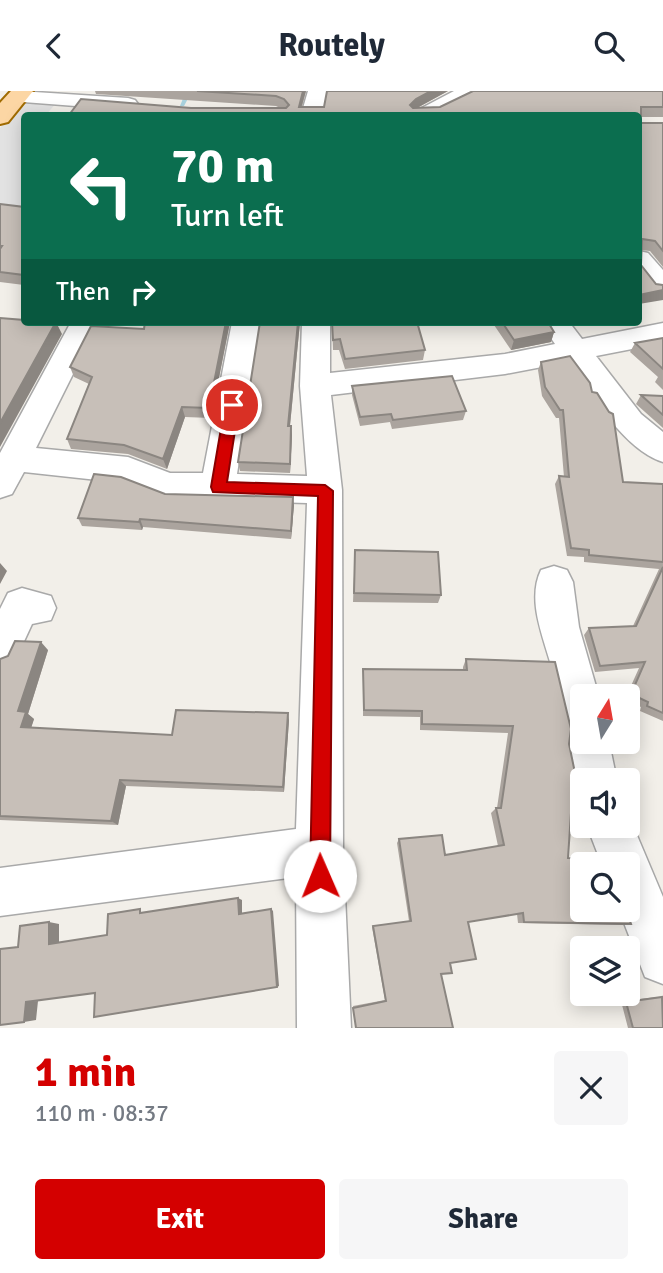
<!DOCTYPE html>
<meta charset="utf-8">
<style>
:root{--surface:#fff;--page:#f6f6f7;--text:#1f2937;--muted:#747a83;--accent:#d40000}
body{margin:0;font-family:Signika,sans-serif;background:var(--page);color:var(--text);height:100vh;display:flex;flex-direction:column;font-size:26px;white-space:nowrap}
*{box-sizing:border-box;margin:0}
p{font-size:23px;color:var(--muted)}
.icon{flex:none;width:38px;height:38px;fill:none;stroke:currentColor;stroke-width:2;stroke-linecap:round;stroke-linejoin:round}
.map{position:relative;height:937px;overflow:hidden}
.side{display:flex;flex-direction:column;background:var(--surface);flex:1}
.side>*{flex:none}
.guide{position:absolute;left:21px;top:21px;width:621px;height:214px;border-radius:7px;box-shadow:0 4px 18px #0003;background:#0b6e4f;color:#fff;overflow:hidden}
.needle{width:46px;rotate:11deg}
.controls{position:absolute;left:570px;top:593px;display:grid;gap:14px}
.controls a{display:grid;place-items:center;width:70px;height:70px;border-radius:7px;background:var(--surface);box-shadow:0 4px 18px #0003;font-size:35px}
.pin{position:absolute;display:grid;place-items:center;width:60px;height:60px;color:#fff;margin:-30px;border:4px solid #fff;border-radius:50%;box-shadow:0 2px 7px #0007}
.me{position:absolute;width:77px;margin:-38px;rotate:359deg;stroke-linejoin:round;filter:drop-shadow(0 0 5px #0008)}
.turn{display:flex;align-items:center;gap:24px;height:147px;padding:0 35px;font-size:32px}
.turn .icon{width:91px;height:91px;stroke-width:2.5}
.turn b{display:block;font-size:49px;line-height:60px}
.then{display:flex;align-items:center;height:66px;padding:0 35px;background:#0003;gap:14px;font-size:26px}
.round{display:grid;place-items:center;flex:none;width:74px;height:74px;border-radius:7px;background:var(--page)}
.summary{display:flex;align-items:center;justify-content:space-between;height:119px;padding:0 35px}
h1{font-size:42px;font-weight:700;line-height:52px;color:var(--accent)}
.primary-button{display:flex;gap:14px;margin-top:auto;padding:14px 35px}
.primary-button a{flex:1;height:80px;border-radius:7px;background:var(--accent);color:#fff;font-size:28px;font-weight:700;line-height:80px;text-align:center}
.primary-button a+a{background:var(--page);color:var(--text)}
header{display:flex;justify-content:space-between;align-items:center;height:91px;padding:0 35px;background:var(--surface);font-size:32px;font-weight:700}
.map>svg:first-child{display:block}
.parking{fill:#e2e2e2}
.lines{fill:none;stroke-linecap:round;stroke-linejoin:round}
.stream{fill:#aad3df;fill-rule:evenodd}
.minor-casing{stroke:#a9a9a9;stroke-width:3}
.major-casing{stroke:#a06b00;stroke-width:4}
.minor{fill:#fff;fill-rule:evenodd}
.major{fill:#fcd6a4;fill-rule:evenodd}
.wall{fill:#aba49e}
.shaded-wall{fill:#8b8681}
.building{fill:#c7bfb8;stroke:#8b8681;stroke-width:2}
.route{fill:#d40000;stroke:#8a0000;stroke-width:2}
</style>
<header><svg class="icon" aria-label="back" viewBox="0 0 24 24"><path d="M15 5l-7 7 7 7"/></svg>Routely<svg class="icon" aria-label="search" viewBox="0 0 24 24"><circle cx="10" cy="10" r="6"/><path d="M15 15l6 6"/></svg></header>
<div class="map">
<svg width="663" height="937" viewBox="0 0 663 937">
<rect width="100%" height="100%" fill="#f2efe9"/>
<path class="parking" d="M26,9L56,12L46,24H24V190L0,185V37Z"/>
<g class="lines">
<path class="stream" d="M186,0H192L184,15H180Z"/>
<defs>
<path id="minor" d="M19,0L128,7L135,9L138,13L135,17L128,19L10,10L7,6L10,2Z
M308,0H328L322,24H301Z
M454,0H480L477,4L438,24H412L416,20Z
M639,160L648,162L663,179V204L653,202L639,184Z
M71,231H99L36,357L128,366L170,382H203L232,231H260L237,383L307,385L300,295L302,231H330V282L505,263L555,253L540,231H569L582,248L663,232V252L596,265L641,323L663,341V371C624,359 592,303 568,271L505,283L331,304L342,399L343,759L351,937H297L296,786L0,825V777L296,738L307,412L168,408L125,392L24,381L12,403L0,407V362Z
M554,475L567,479L573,491L579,536L599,606H583V651H609L617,690H583V707L579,706C572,689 561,661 568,644C559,626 558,606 554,586C547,553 525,512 541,479Z
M22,497L51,505L56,517L51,529L32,533L14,572L0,577V518L8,502Z
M628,723L663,806V893L645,886L619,819H628V774H602L587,735H628Z"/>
<path id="major" d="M11,0H33L8,31L0,33V12Z"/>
</defs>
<use href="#minor" class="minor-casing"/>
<use href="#major" class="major-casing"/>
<use href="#minor" class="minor"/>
<use href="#major" class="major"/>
</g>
<path class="wall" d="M95,0H306L302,16H324L448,0L417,17L440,16L663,0V26H641V32H663V176L650,160L641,159L639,24L191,17H280L276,15L96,3Z
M0,113L24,116V194L0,191Z
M145,231H230L211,327L185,326L167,378L128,363L71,358L67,348L89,293L74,286L70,276L144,238Z
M260,231H300L290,335H291L292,344L290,382L240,380L238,371Z
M332,231H423L422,235H418L425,259L423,269L345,278L339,259H333Z
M492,231H548L554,241L551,251L511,259Z
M663,247V299L655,291L658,286L630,261L635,252Z
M541,271L592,301L623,391L663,393V630L640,620L641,616L628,610V606H626L639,577L595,581L584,544L589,537L633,535L659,478L584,471V466L567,465L555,393L559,385L564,386L559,327H556L542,305L538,279Z
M352,295L466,320L463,329L392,338L390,331L360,335L352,304Z
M641,304L663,305V337L636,313Z
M165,403L294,414L291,448L143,436L142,439L82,435L78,427Z
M355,459L441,504L438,512L353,511Z
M48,559L28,623L34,628L31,637L172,644L289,629L284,701L126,695L118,734L0,729V568Z
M466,568L569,653L568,767L631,833L622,834L518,832L517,823L468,831L450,872L441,883L356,937L353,915L385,909L372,836L373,835L409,830L397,752L399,748L445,764L498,755L491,722L496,717H497L508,642L420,639V626L363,625V578L463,579V576Z
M657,906H662L663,937H628L621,910Z"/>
<path class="shaded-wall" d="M303,0H306L299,24V16Z
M431,0H448L415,18L410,14L416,8Z
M663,199V209L639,213V204Z
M56,231L62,243L0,356V332Z
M226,231H230L211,327L209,317Z
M298,231H300L289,344L288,335Z
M554,241L551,251L511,259L514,249Z
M182,316L185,326L167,378L163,368Z
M291,335L292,344L290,382V373Z
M293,406L294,414L291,448V440Z
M140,428L143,436L142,439L139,431Z
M0,472L7,480L0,493Z
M41,551L48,559L28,623L34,628L29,643L21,636L18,620Z
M288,622L289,629L284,701L283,696Z
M120,689L126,695L118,734L111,730Z
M238,807L242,809V825L239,823Z
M271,818L273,820L279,895L277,896Z
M49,831L59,833V854L49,853Z
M38,910L36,929L24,931L26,911Z"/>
<path class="building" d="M197,0H303L299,16H324L327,0H431L416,8L410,14L413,17L440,16L473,0H663V16H641V32H663V160L655,150L642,148L641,174L656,193L663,194V199L639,204V24H69L81,8L191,17H286L289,14L284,8L276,5Z
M0,113L24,116V184L0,181V158L2,155H0Z
M0,227L24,229V231H56L0,332Z
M145,231H226L209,317L182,316L163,368L124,354L67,348L92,286L70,276L91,235L144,238Z
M260,231H298L288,335H291L290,373L238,371Z
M332,231H417L425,259L345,268L340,248L333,249Z
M502,231H548L554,241L514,249Z
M663,247V278L635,252Z
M570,265L590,292L592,301L597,302L609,321L613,323L623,391L663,393V471L589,464V459L571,457L559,385L569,386L563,319H560L545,296L541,271Z
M452,285L466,320L393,329L391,323L360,326L352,295Z
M641,304L663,305V324Z
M94,383L121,386L165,403L293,406L291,440L140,428L139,431L78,427Z
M355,459L438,461L441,504L354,502Z
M663,476V622L647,615L648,611L631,603L645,571L600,575L589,537L636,535Z
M15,550L41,551L18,620L26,621L21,636L172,644L176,619L288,622L283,696L120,689L111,730L0,725V568L8,565Z
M466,568L555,571L571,638L569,653L574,677L568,767L606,768L610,774H583V819H626L631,833L524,831L523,822L468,831L476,868L450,872L452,882L441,883L453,937H356L353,917L386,910L373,835L411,830L399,748L442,744L445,764L504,754L496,717H501L513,635L422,633V620L364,619L363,578L467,579Z
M628,791L633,815H628Z
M238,807L239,823L271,818L277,896L94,926L95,902L26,911L24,931L0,934V858L18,856L20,835L49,831V853L107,844L108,823L140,818V822Z
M662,906L663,937H633L626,911Z"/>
<path class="route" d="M232,309L239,314L227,391L325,394L333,400L330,785L327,792L320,795L313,792L310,785L318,405L213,401L211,396L225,314Z"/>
</svg>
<div class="controls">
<a><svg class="needle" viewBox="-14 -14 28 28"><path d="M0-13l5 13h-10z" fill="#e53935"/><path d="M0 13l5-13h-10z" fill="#747a83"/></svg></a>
<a><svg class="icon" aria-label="sound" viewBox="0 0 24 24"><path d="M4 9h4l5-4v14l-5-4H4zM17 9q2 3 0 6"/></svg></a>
<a><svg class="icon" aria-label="search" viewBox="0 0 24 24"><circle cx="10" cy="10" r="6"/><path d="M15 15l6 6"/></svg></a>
<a><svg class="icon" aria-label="layers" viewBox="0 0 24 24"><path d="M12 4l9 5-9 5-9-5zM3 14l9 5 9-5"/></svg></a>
</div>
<div class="pin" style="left:232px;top:314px;background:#d93025"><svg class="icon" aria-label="arrive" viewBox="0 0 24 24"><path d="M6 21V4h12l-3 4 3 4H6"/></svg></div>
<svg class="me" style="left:320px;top:785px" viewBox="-20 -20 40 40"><circle r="19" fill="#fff"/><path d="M0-13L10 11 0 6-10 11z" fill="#d40000"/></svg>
<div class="guide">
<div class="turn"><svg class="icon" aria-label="left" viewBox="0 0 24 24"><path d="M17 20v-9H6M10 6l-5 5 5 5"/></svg><div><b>70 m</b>Turn left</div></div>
<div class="then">Then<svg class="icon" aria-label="right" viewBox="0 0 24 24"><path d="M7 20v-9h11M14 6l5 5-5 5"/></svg></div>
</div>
</div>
<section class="side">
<div class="summary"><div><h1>1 min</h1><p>110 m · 08:37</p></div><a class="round"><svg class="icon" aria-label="close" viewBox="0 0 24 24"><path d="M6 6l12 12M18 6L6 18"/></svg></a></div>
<div class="primary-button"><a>Exit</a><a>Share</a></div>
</section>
